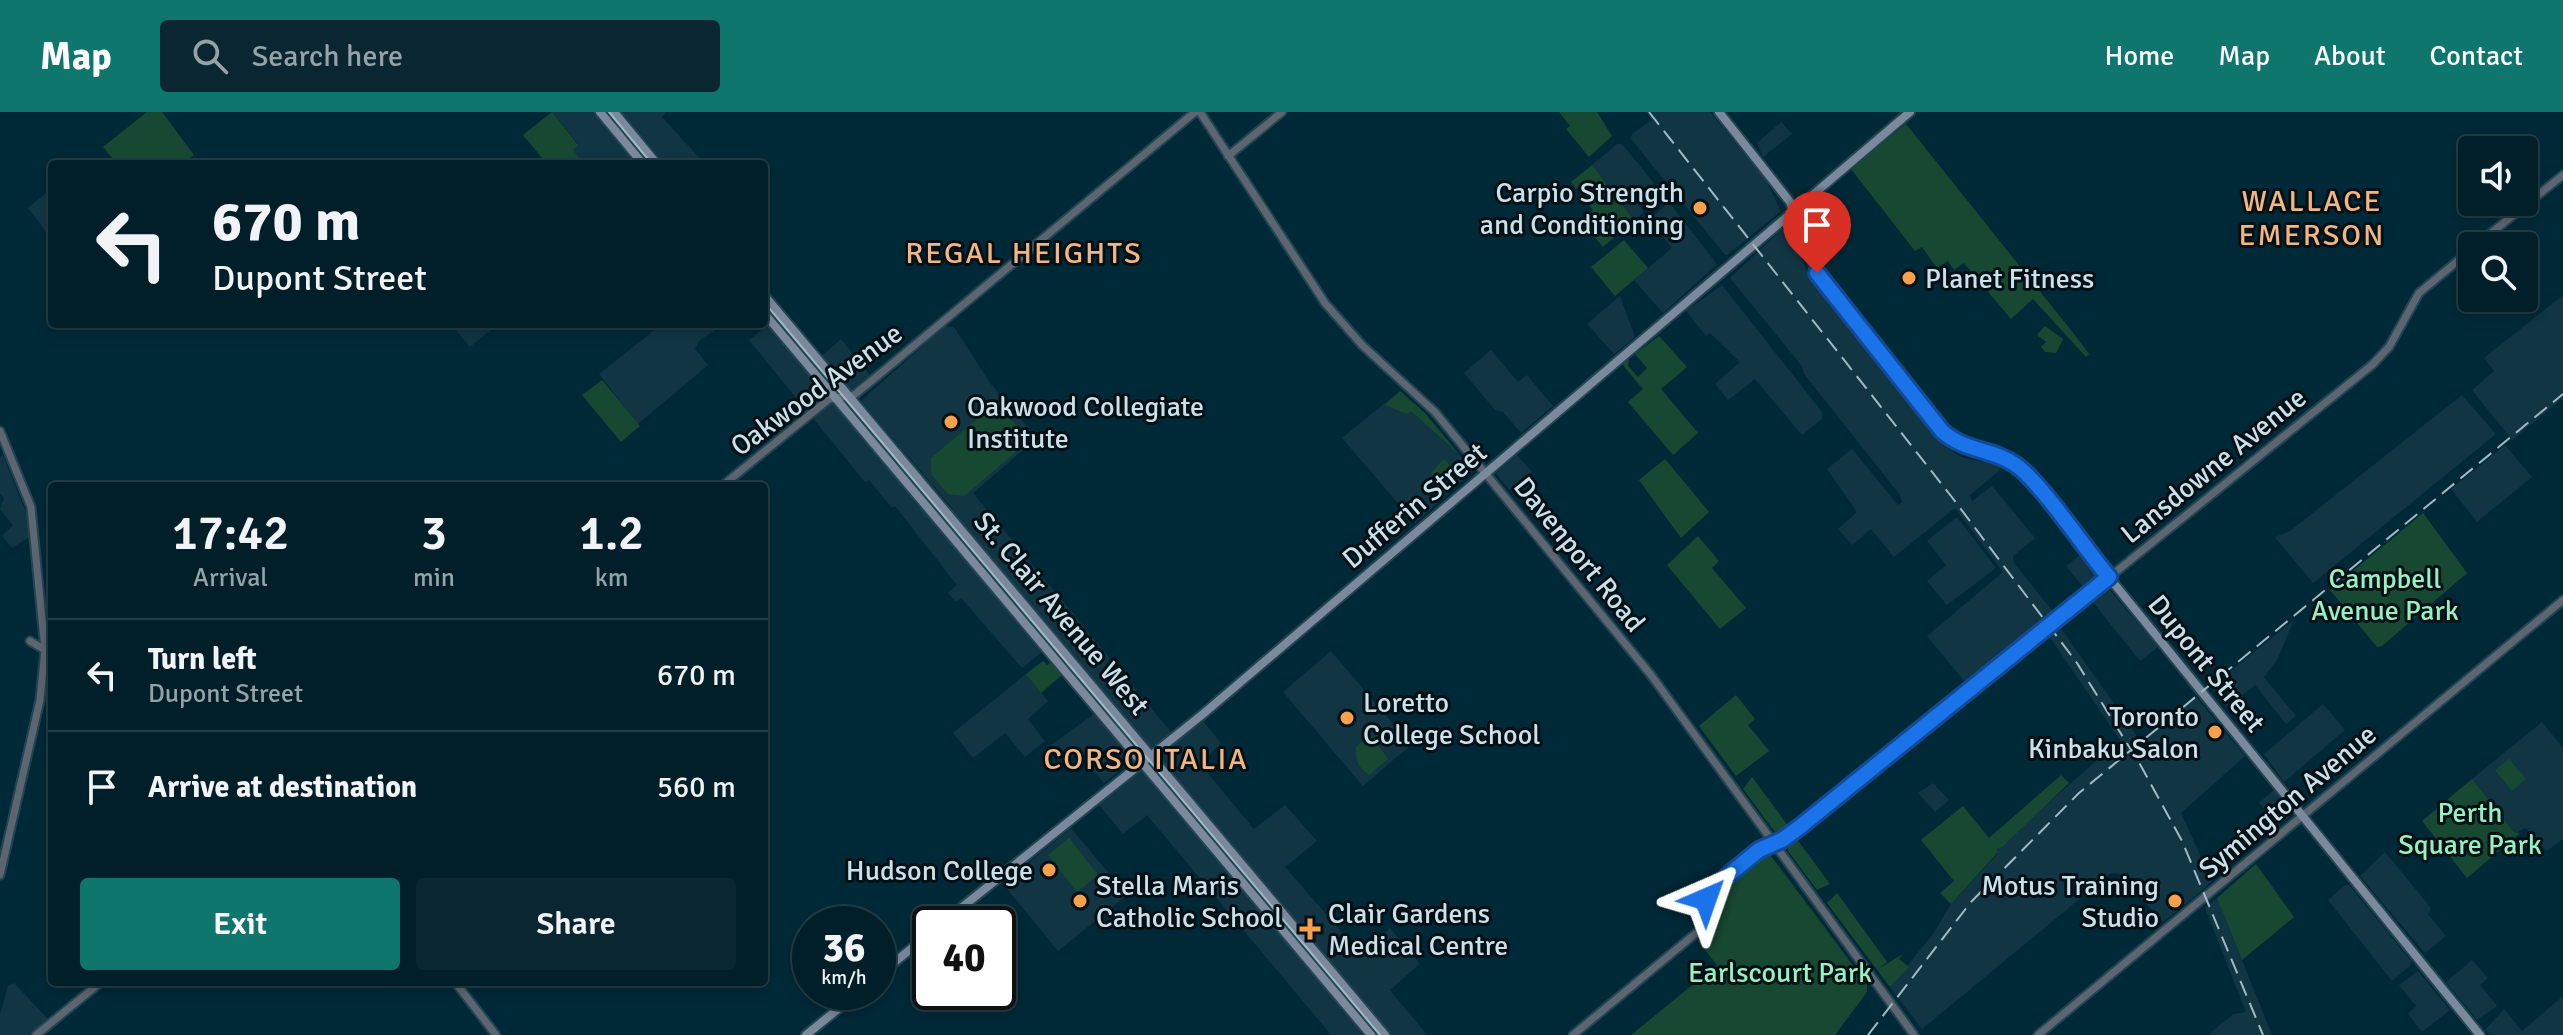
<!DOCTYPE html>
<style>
:root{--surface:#001f29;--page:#0a2731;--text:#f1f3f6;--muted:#95a2a8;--line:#223d46;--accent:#0f766e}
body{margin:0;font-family:Signika,sans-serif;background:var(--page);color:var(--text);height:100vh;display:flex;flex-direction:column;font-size:30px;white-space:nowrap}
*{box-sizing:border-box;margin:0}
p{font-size:26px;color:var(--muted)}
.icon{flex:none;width:44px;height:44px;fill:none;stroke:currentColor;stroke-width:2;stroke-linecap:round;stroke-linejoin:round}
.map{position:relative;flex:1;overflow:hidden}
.details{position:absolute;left:48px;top:370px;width:720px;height:504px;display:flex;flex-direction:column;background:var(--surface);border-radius:8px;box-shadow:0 4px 12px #0003,0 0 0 2px var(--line)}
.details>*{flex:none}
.hud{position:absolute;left:48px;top:48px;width:720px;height:168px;border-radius:8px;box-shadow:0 4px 12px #0003,0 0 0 2px var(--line);background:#001f29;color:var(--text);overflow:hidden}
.fabs{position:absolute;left:2458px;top:24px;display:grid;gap:16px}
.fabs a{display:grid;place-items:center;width:80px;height:80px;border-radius:8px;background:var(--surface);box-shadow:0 4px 12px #0003,0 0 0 2px var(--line);font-size:40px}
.speed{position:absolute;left:792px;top:794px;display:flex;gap:16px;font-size:40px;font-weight:700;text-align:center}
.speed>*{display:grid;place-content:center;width:104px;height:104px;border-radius:50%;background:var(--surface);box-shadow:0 4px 12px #0003,0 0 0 2px var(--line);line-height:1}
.speed small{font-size:20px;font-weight:400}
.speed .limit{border:4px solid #111;border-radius:12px;background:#fff;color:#111}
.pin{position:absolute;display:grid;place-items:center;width:68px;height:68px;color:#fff;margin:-82px -34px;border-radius:50% 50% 50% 0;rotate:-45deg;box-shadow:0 0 8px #0007}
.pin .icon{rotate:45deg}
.me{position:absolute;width:88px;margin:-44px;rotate:43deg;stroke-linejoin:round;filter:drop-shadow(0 0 6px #0008)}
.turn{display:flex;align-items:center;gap:28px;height:168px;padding:0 32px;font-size:36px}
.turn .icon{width:104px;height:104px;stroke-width:2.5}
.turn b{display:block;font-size:56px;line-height:68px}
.eta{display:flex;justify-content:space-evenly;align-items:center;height:136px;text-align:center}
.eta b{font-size:48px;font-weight:600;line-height:56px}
.button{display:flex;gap:16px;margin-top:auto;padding:16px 32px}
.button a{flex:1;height:92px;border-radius:8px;background:var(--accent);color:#fff;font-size:32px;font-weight:600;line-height:92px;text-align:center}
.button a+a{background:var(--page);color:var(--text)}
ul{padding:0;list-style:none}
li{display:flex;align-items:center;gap:24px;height:112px;padding:0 32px;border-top:2px solid var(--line)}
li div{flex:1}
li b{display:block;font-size:30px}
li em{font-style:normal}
header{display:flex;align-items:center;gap:48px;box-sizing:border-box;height:112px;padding:0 40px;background:var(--accent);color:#fff}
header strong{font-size:38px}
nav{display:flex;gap:44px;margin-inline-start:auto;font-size:28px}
.search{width:560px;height:72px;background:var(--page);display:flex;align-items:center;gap:20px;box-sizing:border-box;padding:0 28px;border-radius:8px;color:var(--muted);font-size:30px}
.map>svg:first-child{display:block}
.built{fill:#113543}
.green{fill:#174932}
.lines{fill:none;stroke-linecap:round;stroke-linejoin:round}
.tertiary-casing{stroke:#214653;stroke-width:11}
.secondary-casing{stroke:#214653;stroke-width:12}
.tertiary{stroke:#5d6571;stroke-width:7}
.secondary{stroke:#7c899d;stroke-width:8}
.tram{stroke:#a1bac4;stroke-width:2}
.rail{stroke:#a1bac4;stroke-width:2;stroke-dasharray:16 8;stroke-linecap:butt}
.route-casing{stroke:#114b97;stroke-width:20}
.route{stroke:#1a73e8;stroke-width:14}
.poi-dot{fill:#f8a14a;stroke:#031016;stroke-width:3}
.labels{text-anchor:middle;stroke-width:6;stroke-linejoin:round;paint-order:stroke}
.poi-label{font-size:28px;fill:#cce0e9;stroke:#031016;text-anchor:start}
.street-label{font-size:28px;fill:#cce0e9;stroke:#031016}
.park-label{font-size:28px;fill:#97f0c1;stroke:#031016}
.neighbourhood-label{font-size:30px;letter-spacing:2px;fill:#f4b680;stroke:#031016}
</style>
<header>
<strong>Map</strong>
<div class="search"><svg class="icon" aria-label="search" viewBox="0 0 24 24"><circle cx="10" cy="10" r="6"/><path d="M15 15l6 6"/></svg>Search here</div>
<nav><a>Home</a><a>Map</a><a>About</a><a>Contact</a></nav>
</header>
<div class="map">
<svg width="2563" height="923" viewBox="0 0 2563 923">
<rect width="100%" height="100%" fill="#002937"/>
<path class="built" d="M552,0H594L636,52H584L572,38L578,32Z
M622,0H666L662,5L705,52H665Z
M1646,0H1710L1767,70L1781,99L1726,144L1631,27L1632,22L1652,8Z
M1781,10L1792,22L1763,45L1757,31Z
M1617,32H1622L1654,71L1634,87L1644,100L1634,108L1592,53Z
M52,76V128L28,96Z
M1666,93H1671L1717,152L1663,201L1634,168L1672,136L1649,107Z
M1782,117L1790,118L1807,160L1944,334L1961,345L1998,353L2000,358L1970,383L1972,389L1992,374L2035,426L2013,444L2014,451L2054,501L2060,515L2141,630L2196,585L2245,644L2181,701L2212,769L2199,781L2163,810L2119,762L2111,761L1922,917L1890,875L1933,822L1951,792L1998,741L1995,738L2120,628L2040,511L1966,571L1927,524L2003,460L1955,396L1894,445L1871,417L1852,433L1838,417L1857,400L1827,357L1852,337L1898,393L1902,390L1900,383L1804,262L1802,254L1730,166Z
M1722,173L1822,300V307L1802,323L1755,267L1728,288L1715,272L1740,250L1710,221L1706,224L1686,199Z
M2563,183V286L2512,328L2472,278L2494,259L2484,246Z
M1620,184L1635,225L1614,242L1587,212Z
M451,212H498L470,235Z
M662,212L722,214L700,228L695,237L708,253L638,312L599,262Z
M769,212L935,411L953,397L861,289L945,214L954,215L990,271L1037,326L973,381L1171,620L1151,636L1059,526L1022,556L961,486L956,490L948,481L957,473L895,394L892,396L869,368L865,370L749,228Z
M841,227L870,263L851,278L822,244Z
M1491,238L1518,270L1527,263L1553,294L1521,321L1503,300L1495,298L1464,261Z
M1400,279L1426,303L1473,359L1415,411L1342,326Z
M2462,283L2496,322L2313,471L2275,425L2290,419Z
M2505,333L2532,365L2477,410L2451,377Z
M3,343L29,408V425L12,436L2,424L13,413L0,397L4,386L0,381V345Z
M1517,343L1532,360L1509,378L1496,361Z
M1957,405L1996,456L1947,493L1927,469L1946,453L1927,429Z
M2081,442L2098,464L2084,476L2066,454Z
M2108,476L2158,535L2140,549L2092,489Z
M2294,508L2278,546L2264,565L2296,604L2286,612L2255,573L2227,595L2211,575Z
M1331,539L1411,633L1363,674L1283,580Z
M1026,562L1048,589L1028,607L1045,629L1025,645L1005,621L973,646L953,621Z
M2323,592L2345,618L2284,670L2264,642Z
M1095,601L1132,644V649L1104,671L1078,640L1063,651L1049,635Z
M1203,609L1221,631L1200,652L1254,717L1285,693L1317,729L1285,755L1361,842L1390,816L1420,852L1390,878L1427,923H1331L1147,703L1123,722L1099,693Z
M2542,610L2563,636V727L2547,739L2526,716L2515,721L2472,667Z
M1933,671L1949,688L1935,700L1918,681Z
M2274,678L2293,702L2279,713L2259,691Z
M1071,716L1127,783L1058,839L1003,772Z
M2385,740L2431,796L2428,802L2446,824L2425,841L2360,764Z
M2345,773H2349L2411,849L2410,854L2392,869L2328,788Z
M2217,786L2272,923H2208L2233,902L2246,900L2205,796Z
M2472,848L2488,866L2480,873L2497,894L2477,908L2446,870Z
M2418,859L2450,898L2422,920L2408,902L2416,894L2399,873Z
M14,871L48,907L29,923H0V902L8,874Z
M2563,884V923H2490L2485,918L2504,897L2522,919Z"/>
<path class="green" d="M147,0H162L194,43L183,52H117L103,35Z
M552,0L578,33L573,38L584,52H565L561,47L547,52L523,23Z
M1559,0H1597L1612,24L1589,45L1566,17L1570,14Z
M1906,12L2074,222L2089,242L2086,245L2033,187L2011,207L1964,151L1954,158L1948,149L1937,156L1922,135L1915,139L1851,57Z
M1592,53L1634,108L1603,135L1580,108L1593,98L1587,90L1594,84L1586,68L1576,77L1571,70Z
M1624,128L1648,156L1615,184L1591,155Z
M2045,214L2063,227L2056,241L2045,240L2041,235L2046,230L2037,223Z
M1659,224L1687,255L1661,277L1698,321L1673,343L1628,290L1643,277L1622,252L1629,247L1628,254L1638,265L1647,256L1635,242Z
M602,268L640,314L621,330L582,283Z
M1400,279L1424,300L1459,342L1411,299L1407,302L1385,293Z
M998,295L1022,318L1021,336L964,384L948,382L931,362V346L989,297Z
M1444,347L1456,361L1439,376L1431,361Z
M1665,347L1709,400L1681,426L1639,368Z
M2423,401L2467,461L2382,534L2377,535L2330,478Z
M1698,424L1719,449L1712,456L1746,496L1720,517L1667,453Z
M1043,549L1047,553L1051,550L1062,563L1041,581L1026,562Z
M1736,583L1755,607L1748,613L1769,639L1736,664L1699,614Z
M1370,622L1388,647L1369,663C1358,655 1355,648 1356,635Z
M2509,647L2526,667L2512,679L2495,658Z
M2061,663L2069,671L2002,735L1996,737L1998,740L1951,792L1940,781L1954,769L1921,728L1963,694L1989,726Z
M1752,665L1789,715L1775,720L1743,677Z
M2472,667L2514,720L2520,721L2467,766L2422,709Z
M1069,726L1098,763L1077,780L1048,743Z
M1796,726L1830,772L1817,778L1788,739V734Z
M1768,740L1867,872V880L1835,923H1631L1717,853L1698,829L1718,810L1715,785Z
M2256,752L2294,805L2242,848L2217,786Z
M1837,781L1887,850L1878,857L1903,842L1899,847L1909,855L1890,875L1827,791Z"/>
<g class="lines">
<defs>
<path id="tertiary" d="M1200,0L1325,191L1362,233L1435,300L1651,563L1914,923
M1228,44L1282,0
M2475,134L2563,63
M0,319L31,395L45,538L40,588L0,763
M722,374L829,287L854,283L875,266L1195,0
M30,529L45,538
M455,870L496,923
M36,923L101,870
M1573,923L1707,812L1711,805L1707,784C1727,750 1772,736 1801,714L2372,253L2389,235L2419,181L2472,137
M2038,923L2563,488"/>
<path id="secondary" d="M600,0L643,52
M614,0L657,52
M1719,0L1790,90L1817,161L1938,315C1961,340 1996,337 2022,358L2480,923
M764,183L1385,923
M764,201L1371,923
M941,812L1203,602L1910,0
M878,864L930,821
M806,923L859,880"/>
</defs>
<use href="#tertiary" class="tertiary-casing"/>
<use href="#secondary" class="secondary-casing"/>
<use href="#tertiary" class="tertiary"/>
<use href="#secondary" class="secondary"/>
<path class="tram" d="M609,0L652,52
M764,190L1380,923"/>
<path class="rail" d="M1649,0L1951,384L2077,551L2141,654L2182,729L2263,923
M1868,923L1971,790L2079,681L2563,282"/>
</g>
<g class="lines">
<defs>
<path id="route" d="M1706,787L1709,779L1759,738L1782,728L1801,714L2109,465C2085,437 2043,373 2016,353C1994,337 1963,339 1942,319L1817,161"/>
</defs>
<use href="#route" class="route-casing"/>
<use href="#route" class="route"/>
</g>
<g class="poi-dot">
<circle cx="1700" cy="96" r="8"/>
<circle cx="1909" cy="166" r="8"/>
<circle cx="951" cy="310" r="8"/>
<circle cx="1347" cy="606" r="8"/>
<circle cx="2215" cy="620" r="8"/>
<circle cx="1049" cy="758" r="8"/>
<circle cx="1080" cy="789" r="8"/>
<circle cx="2175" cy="789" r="8"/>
<path d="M1306 805h8v8h8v8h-8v8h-8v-8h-8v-8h8z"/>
</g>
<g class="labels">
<g class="poi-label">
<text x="1684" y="90" text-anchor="end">Carpio Strength<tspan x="1684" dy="32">and Conditioning</tspan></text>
<text x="1925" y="176">Planet Fitness</text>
<text x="967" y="304">Oakwood Collegiate<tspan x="967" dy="32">Institute</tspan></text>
<text x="1363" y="600">Loretto<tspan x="1363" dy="32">College School</tspan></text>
<text x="2199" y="614" text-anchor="end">Toronto<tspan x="2199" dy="32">Kinbaku Salon</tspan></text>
<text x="1033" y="768" text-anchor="end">Hudson College</text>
<text x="1096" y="783">Stella Maris<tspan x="1096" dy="32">Catholic School</tspan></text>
<text x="2159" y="783" text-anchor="end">Motus Training<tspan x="2159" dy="32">Studio</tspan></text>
<text x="1328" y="811">Clair Gardens<tspan x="1328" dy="32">Medical Centre</tspan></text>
</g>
<g class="street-label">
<text transform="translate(816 277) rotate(-36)" y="10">Oakwood Avenue</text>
<text transform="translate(2213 353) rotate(-39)" y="10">Lansdowne Avenue</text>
<text transform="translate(1414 393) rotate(-40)" y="10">Dufferin Street</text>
<text transform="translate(1580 442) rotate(51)" y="10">Davenport Road</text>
<text transform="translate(1062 501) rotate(50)" y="10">St. Clair Avenue West</text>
<text transform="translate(2207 551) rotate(51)" y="10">Dupont Street</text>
<text transform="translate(2287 689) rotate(-40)" y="10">Symington Avenue</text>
</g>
<g class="park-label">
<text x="2385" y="476">Campbell<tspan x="2385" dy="32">Avenue Park</tspan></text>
<text x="2470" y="710">Perth<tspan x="2470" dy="32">Square Park</tspan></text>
<text x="1780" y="870">Earlscourt Park</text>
</g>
<g class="neighbourhood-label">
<text x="2312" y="99">WALLACE<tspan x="2312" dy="34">EMERSON</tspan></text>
<text x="1024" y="151">REGAL HEIGHTS</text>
<text x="1146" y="657">CORSO ITALIA</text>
</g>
</g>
</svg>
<div class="fabs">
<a><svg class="icon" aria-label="sound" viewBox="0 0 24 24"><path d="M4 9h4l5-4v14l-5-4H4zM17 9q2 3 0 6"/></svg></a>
<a><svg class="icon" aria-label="search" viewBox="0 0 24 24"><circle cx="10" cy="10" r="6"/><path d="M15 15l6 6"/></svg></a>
</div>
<div class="speed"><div>36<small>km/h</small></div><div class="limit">40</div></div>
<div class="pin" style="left:1817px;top:161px;background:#d93025"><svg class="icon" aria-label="arrive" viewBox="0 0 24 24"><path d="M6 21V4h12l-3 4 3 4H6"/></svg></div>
<svg class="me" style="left:1706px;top:787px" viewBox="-20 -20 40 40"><path d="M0-17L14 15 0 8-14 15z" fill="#1a73e8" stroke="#fff" stroke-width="4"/></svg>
<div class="hud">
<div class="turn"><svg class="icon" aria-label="left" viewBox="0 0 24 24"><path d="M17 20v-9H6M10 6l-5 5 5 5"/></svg><div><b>670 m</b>Dupont Street</div></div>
</div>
<section class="details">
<div class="eta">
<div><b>17:42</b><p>Arrival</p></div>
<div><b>3</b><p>min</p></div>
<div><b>1.2</b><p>km</p></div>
</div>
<ul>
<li><svg class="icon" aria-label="left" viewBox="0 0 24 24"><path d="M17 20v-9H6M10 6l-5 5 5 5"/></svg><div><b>Turn left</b><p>Dupont Street</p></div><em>670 m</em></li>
<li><svg class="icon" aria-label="arrive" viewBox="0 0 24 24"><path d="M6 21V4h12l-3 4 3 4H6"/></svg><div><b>Arrive at destination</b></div><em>560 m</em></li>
</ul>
<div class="button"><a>Exit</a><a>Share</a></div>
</section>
</div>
